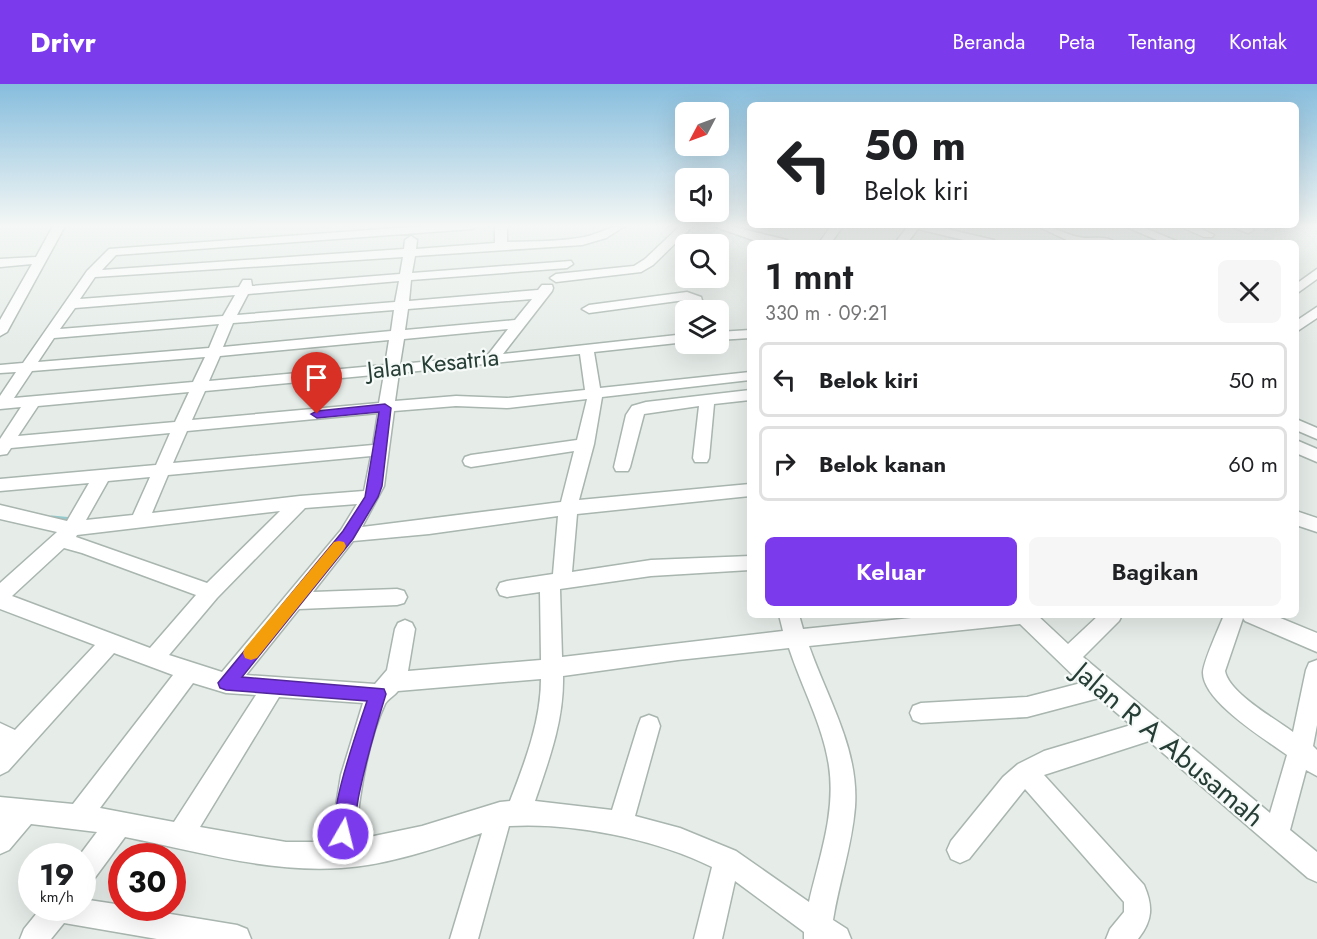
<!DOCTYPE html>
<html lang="id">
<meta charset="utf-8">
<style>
:root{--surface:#fff;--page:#f6f6f6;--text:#202124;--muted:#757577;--line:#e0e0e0;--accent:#7c3aed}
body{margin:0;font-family:Jost,sans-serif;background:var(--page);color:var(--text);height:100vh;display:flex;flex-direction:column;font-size:22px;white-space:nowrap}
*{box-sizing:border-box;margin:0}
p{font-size:20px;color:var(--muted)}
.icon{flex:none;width:33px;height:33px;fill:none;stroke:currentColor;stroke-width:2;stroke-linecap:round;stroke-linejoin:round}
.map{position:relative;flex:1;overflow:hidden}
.details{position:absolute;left:747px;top:156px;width:552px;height:378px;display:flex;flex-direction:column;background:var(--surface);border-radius:9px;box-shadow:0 6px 24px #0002}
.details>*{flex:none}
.banner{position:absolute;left:747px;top:18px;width:552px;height:126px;border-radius:9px;box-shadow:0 6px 24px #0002;background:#fff;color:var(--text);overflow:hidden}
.needle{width:39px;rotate:229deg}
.controls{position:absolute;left:675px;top:18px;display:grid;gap:12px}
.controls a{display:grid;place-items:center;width:54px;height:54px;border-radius:9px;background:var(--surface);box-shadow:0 6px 24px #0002;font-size:30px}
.speed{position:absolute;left:18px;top:759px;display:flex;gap:12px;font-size:30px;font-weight:700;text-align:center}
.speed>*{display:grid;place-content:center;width:78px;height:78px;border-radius:50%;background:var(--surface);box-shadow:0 6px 24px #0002;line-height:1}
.speed small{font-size:15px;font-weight:400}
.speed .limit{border:9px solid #d22;background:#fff;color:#111}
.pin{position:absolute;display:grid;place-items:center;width:51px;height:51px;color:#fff;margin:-62px -26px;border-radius:50% 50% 50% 0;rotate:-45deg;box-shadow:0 0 6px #0007}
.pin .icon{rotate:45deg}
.me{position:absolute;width:66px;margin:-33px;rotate:8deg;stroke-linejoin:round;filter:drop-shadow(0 0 4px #0008)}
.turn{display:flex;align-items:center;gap:21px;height:126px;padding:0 18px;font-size:27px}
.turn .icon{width:78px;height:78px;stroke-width:2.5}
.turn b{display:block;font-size:42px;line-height:51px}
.round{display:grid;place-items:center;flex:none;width:63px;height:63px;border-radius:9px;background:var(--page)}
.headline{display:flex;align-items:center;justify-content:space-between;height:102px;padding:0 18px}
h1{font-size:36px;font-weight:600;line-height:45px}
.button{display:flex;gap:12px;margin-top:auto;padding:12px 18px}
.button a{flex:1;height:69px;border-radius:9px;background:var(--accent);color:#fff;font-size:24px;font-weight:600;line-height:69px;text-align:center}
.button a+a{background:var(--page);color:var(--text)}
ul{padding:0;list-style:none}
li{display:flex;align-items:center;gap:18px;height:75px;margin:0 12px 9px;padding:0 6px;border:3px solid var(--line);border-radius:9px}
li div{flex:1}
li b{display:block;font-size:22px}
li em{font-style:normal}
header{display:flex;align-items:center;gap:36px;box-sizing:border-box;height:84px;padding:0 30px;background:var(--accent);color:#fff}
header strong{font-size:28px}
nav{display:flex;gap:33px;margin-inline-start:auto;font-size:21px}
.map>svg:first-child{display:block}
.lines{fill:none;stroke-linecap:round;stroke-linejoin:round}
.stream-far1{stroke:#94cacd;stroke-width:3}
.stream{stroke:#94cacd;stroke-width:5}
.minor-casing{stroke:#a9b5af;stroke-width:3}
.minor{fill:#fff;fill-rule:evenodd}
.route{fill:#7c3aed;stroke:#51269a;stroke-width:1.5}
.slow{fill:#f59e0b}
.labels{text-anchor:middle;stroke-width:4.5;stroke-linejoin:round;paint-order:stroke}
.street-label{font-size:24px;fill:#263e35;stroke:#f6faf8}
.near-street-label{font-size:28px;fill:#263e35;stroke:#f6faf8}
</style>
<header>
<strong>Drivr</strong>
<nav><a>Beranda</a><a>Peta</a><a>Tentang</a><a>Kontak</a></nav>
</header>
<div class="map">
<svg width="1317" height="855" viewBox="0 0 1317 855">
<rect width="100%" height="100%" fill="#e6ede9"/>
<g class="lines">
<path class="stream-far1" d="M1266,146L1273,142"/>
<path class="stream" d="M52,434L73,436"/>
<defs>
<path id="minor" d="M53,142H65L7,248L0,252V236L32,180L0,183V175L36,173Z
M425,142H478L472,145L116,171L102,186L404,165L405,156L411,152L417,156L416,165L495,159V142H507V158C532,157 559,158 584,153C600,150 608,142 625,142L606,154L582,161L415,172L412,189L571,177L573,180L567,184L411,196L409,217L538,206L542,201H552L553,204L552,207L503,270L686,250V258L594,268L600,304L750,288V296L602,313L594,360L579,416L750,400V412L577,430L572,488L651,476L750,472V486L651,492L560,505L562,573L783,547L779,531H799L803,545L941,531H1037L1068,560L1099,531H1122L1119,537L1083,573L1270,729L1287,671C1265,655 1202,617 1203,588C1204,576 1219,544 1224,531H1273L1317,549V568L1245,537L1243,534L1225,587C1229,609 1274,634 1293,648L1306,586L1309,579L1317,576V641L1313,662L1317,666V692L1306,686L1290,746L1317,768V798L1308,794L1149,657L1044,691L1144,801C1153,822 1153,836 1138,855H1106L1110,845L1124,828V818L1025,705L969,775L960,779L951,775L947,766L951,757L1003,693L1018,680L1044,667L1131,641L1099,614L1027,633L921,639L913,636L910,629L913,622L921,619L1027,613L1081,599L1020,540L809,562C828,616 859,665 855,723C852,762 839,798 833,836L847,845L851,855H804V848L735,797L722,855H694L712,783C656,755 572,738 509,742L478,855H450L482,749C436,764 389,781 341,784C268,789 196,767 125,753L91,799L82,803V772H79L97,748L31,740L9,766L0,770V713L73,720L173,591L114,569L8,687L0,691V639L15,646L95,561L0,525V499L57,448L0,435V421L67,437L89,399L0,407V395L156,381L170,349L11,364L7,370L0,371V355L21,323L0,325V312L16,288L0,289V281L23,279L87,187L109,165ZM403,173L400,190L252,202L251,196H243L239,203L80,215L95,193ZM399,197L395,218L237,231L248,210ZM235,211L223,232L60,245L75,224ZM532,215L515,236L405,246L408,225ZM394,226L391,247L223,263L233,239ZM219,240L209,264L38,278L54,254ZM508,245L487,272L400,280L404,255ZM389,256L385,281L209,297L220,272ZM580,270L585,306L507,314L456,312L395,317L399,289ZM205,273L193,298L14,314L32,287ZM384,290L379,319L192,336L205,307ZM189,308L175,338L18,352L38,322ZM587,315L577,356L471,371L465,373L463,377L465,381L471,383L574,367L561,418L362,443L384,402L394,327L456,322L507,324ZM378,329L373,361L173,379L187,347ZM371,372L364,407L300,412L152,429L168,391ZM150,393L133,431L86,436L108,397ZM357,420L341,446L222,588L169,571L217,514L305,424ZM280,427L207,499L76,453L77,451ZM558,432L553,490L507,497L500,499L497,505L500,511L507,513L540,508L541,576L408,587L415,545L412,539L405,536L398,539L395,545L387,586L375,600L246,591L299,525L397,521L404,519L407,513L404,507L397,505L313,508L353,457L429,450ZM64,464L82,469L196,511L150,564L12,512ZM789,564C802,604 823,641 829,682C836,729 819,774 809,818L736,767L680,744L635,732L660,642L657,634L649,631L641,634L638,642L612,726L535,717C549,676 564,636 563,592L678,576ZM541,595C541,637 525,678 510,717L500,718L422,742L355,756C359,714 367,658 385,620C388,615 394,612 398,607ZM193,599L226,609L256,611L174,738L100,724ZM279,613L363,619L341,691L330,758H286L200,743Z
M680,142H693L653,181L641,188L556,198L550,194L556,190L634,182L645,175Z
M713,142H730L787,156L789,159L753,156Z
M831,142H843L831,159H819Z
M908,142H934L994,156L996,159H976L918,145L907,159H895Z
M1037,142C1057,142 1062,150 1079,153C1091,156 1105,150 1116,159H1073Z
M1124,142H1140L1181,159H1164Z
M1179,142H1195L1214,151L1212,153H1204Z
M1230,142H1247L1254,146L1248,149Z
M1317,185V195L1296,210V200Z
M687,208L701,213L705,226H693L690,218L685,216L589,229L582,225L589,221Z
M1317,223V234L1296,248V237Z
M750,246V254L718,256V248Z
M750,306V316L714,320L709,374L707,378H695L693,374L699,322L644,330L630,383L628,387H616L614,383L626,331L632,322L646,318Z
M1296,335L1317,344V355L1296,346Z
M1296,356L1317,365V378L1296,369Z
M1296,427L1317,434V448L1296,441Z
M82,815L122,821V824H134L237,841L247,845L251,855H157L64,839L51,855H20L24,845L41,824H82Z"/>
</defs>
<use href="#minor" class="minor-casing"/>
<use href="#minor" class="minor"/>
</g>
<linearGradient id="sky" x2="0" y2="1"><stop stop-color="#86bddd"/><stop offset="0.54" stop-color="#f4f7f5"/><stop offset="1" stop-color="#f4f7f5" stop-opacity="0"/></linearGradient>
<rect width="1317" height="262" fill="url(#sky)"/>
<path class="route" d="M385,320L391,324L382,402L378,413L353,455L242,593L384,605L386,610C376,642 367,673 360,706C356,722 356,741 350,756L343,759L336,756C326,732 358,645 367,617L226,606L220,604L218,599L343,447L365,413L379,328L317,334L311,330L317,327Z"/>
<path class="slow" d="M339,457L344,458L346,462L344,466L257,574L251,576L245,574L243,569L245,564L334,458Z"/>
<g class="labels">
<g class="street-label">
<text transform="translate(433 280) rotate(-6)" y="8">Jalan Kesatria</text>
</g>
<g class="near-street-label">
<text transform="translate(1169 660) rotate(40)" y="10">Jalan R A Abusamah</text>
</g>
</g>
</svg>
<div class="controls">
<a><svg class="needle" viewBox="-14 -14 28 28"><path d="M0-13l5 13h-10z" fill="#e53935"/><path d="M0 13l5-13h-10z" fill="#757577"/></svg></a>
<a><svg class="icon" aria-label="sound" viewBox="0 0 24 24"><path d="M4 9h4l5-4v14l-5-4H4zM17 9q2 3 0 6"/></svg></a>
<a><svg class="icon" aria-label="search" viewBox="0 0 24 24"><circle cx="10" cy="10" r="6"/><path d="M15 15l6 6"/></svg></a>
<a><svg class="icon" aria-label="layers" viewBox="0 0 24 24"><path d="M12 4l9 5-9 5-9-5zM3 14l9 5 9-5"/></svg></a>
</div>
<div class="speed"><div>19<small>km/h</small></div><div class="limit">30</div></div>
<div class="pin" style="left:317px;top:330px;background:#d93025"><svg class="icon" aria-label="arrive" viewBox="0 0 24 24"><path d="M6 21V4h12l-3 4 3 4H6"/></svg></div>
<svg class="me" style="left:343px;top:750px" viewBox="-20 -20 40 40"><circle r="17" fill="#7c3aed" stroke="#fff" stroke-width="3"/><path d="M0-11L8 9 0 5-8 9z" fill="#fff"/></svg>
<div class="banner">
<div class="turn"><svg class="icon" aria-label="left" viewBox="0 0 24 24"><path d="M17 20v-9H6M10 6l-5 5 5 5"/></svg><div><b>50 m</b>Belok kiri</div></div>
</div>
<section class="details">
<div class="headline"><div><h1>1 mnt</h1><p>330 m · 09:21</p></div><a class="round"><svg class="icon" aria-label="close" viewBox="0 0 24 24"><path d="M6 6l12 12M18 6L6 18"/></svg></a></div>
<ul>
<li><svg class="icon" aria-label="left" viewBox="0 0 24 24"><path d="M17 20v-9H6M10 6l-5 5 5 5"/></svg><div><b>Belok kiri</b></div><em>50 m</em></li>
<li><svg class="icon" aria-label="right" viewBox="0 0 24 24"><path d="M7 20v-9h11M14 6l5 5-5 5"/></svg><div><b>Belok kanan</b></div><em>60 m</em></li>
</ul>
<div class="button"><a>Keluar</a><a>Bagikan</a></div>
</section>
</div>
